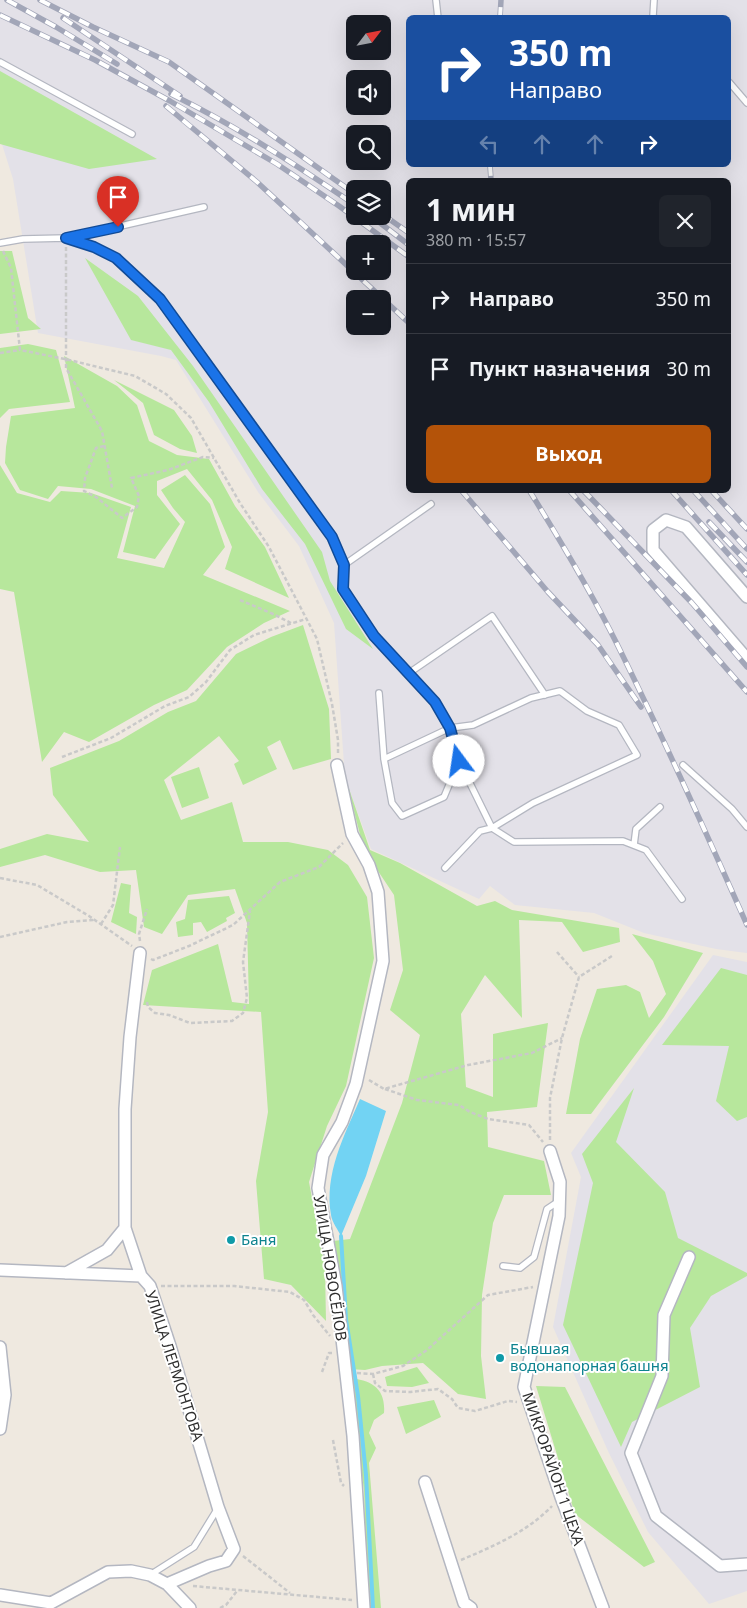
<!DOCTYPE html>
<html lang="ru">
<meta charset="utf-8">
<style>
:root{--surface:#171b24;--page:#20242c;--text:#f1f3f6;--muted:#9ea1a6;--line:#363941;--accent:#b45309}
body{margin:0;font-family:"Noto Sans",sans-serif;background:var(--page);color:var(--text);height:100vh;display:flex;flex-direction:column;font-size:19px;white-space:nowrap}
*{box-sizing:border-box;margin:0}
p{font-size:16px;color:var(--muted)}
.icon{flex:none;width:28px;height:28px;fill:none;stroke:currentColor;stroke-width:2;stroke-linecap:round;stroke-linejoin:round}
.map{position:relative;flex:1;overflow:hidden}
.panel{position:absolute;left:406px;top:178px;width:325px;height:315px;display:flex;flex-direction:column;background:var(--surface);border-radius:8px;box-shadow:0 5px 20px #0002}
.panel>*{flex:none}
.banner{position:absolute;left:406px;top:15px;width:325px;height:152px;border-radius:8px;box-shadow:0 5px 20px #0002;background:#1a4fa0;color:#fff;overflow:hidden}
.needle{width:32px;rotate:58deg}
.buttons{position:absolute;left:346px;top:15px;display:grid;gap:10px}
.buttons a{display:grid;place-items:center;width:45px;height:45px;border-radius:8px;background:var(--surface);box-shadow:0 5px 20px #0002;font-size:25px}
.pin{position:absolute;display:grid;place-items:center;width:42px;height:42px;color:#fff;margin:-51px -21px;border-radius:50% 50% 50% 0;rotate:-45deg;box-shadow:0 0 5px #0007}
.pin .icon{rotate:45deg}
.me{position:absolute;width:55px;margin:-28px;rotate:346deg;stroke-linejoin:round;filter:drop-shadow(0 0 4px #0008)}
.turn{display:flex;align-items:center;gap:18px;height:105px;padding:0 20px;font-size:22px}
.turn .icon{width:65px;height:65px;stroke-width:2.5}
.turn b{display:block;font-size:35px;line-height:42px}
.lanes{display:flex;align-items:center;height:48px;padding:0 20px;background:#0003;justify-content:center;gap:25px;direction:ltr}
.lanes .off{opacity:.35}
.round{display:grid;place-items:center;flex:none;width:52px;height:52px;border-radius:8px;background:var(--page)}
.summary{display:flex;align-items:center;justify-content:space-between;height:85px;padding:0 20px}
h1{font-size:30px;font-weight:700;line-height:38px}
.button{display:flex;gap:10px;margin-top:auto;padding:10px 20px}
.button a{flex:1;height:58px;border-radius:8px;background:var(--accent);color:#fff;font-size:20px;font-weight:700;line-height:58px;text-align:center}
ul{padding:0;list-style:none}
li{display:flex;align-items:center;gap:15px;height:70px;padding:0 20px;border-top:1px solid var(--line)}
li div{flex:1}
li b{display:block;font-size:19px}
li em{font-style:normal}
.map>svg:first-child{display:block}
.industrial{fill:#e3e1e8;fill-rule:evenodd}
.green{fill:#b7e79c}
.water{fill:#72d3f3}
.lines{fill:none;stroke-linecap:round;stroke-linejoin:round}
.stream{stroke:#72d3f3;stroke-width:4}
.service-casing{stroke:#b4b7c1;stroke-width:8}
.minor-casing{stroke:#b4b7c1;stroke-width:14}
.path{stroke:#c9c9c9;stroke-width:2.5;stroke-dasharray:4 2.5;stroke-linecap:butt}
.service{stroke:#fff;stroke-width:5.5}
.minor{stroke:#fff;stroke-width:11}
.rail-casing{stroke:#a2a6b8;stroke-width:5.5}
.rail{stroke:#fff;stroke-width:4;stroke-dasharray:11;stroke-linecap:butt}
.route-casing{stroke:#114b97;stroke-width:12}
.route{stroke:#1a73e8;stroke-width:9}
.culture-dot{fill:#0f9aa8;stroke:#fff;stroke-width:2}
.labels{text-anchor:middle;stroke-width:4;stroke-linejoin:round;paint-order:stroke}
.culture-label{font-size:15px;fill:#0d838f;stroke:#fff;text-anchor:start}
.street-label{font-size:15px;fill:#2e2e2e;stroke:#fff}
</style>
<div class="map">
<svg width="747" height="1608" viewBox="0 0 747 1608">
<rect width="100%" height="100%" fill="#efe9e0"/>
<path class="industrial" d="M0,0H747V953L716,949L644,933L594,913L515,905L490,886L479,899L371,849L345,778L334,623L299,546L258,492L176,360L161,356L38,333L13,179L0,138ZM409,18H729V165H409ZM355,24H382V51H355ZM355,79H382V106H355ZM355,134H382V161H355ZM409,180H729V490H409ZM355,189H382V216H355ZM355,244H382V271H355ZM355,299H382V326H355Z
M713,955L747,962V1591L709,1604L648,1532L608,1451L553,1327L581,1177L571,1153Z"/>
<path class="green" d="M0,71L157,159L89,169L0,144Z
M0,251H12L28,318L41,329L0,334Z
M85,258L138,296L193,366L322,552L330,581L373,649L346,629L305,544L262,489L209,402L171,350L131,340Z
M28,344L56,350L70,402L9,409L0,418V348Z
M64,356L117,386L137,405L149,441L177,455L209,459L235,506L265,547L289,598L225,569L232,547L212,500L187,469L157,481V495L180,524L155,559L123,552L135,506L91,489L58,486L48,499L20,490L5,463L6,447L11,416L75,408Z
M114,380L174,410L192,436L197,453L180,449L154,435L143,403Z
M0,465L17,493L50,502L61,491L91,493L131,507L117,558L164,568L185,522L173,508L161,490L185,475L210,504L225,547L203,575L290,611L264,623L227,647L187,690L154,705L89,742L64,732L42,762L14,592L0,589Z
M303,625L329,709L331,759L293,770L280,740L267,747L277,769L243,785L234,764L239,761L219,736L164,780L181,820L232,802L243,842H288L328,850L348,865L367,897L374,958L346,1086L327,1126L309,1182L325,1268L326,1321L291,1285L264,1279L256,1181L268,1112L261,1012L143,1005L152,970L218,944L232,1002L249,1004L247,923L235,889L188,895L162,934L144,927L136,870L100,872L45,855L0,867V849L47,834L89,842L53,795L50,768L119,741L168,712L196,701L236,654L271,637Z
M199,767L209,798L182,808L171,777Z
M346,780L370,850L400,863L477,906L495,901L512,910L619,928L620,942L583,952L562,922L519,920L522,1018L485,975L461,1014L466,1087L493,1097V1034L548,1023L537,1107L487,1112L488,1147L544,1161L551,1195H504L493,1223L482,1295L481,1356L486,1399L458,1394L423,1363L382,1366L365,1370L349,1369L333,1241L350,1239L402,1103L420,1035L390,1010L403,970L394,895L364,850Z
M121,883L131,885L129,913L137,917L136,934L111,922Z
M229,896L235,913L226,918L227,921L207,932L201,922L193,923V935L178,937L176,922L185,919L188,900Z
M632,934L703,953L664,1017L591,1114H566L580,1039L597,989L626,985L640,992L649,1018L666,994L653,961Z
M721,968L747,975V1117L737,1121L716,1101L729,1046L662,1045Z
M634,1088L616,1142L665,1192L678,1238L747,1273V1276L711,1296L690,1328L700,1387L632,1422L621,1447L563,1325L593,1183L582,1154Z
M417,1367L429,1383L412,1387L387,1386L385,1377Z
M349,1378C371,1380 386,1388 384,1413L374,1420L369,1433L376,1448L369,1463L381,1608H368L364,1490Z
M536,1386L565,1387L655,1562L644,1567L575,1514Z
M434,1400L441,1417L406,1434L397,1407Z"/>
<path class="water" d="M360,1099L386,1111L366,1176L341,1236C338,1230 332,1222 331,1215C324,1174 344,1136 360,1099Z"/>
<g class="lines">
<path class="stream" d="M341,1236L346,1319L358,1396L366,1475L373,1608"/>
<defs>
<path id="service" d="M436,0L438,18
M654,0L653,16L655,18
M0,62L132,134
M729,82L747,103
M68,238L204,207
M0,243L23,239L66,238L94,247L116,258L160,299L333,537L344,565L343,589L374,636L435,702L450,728L459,761L444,797L402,816L392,803L384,759L379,693
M344,565L431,504
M409,673L492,616L545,695
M384,759L450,728L473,725L531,698L560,691L587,711L619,725L637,755L533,803L492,828L480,831L445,868
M459,761L492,828L514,842L623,841L646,850L682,899
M683,765L732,809L747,827
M634,845L636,829L660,807
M503,1266L520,1268L534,1257L547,1209L559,1201
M150,1575L194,1547L218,1508"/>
<path id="minor" d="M747,597L686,527L666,520L653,530V550L747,659
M337,765L352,834L369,865L378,892L383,961L356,1084L342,1122L323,1155L318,1188L336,1286L353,1436L364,1608
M140,953L130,1037L125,1109V1228L141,1276L150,1286L170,1346L218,1507L234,1549L226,1561L209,1566L167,1584L190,1608
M550,1151L560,1182L559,1216L524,1387L561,1497L603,1608
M689,1257L664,1315L662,1376L631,1453L656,1516L720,1566L747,1564
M0,1270L141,1276
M66,1273L107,1250L125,1228
M0,1347L5,1395L0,1429
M425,1482L464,1603L471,1608
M0,1595L51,1603L108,1572L131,1571L150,1575L167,1584"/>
</defs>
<use href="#service" class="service-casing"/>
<use href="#minor" class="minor-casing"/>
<path class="path" d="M66,247V368L102,431L112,488
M3,251L11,268L20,350L65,359L135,376L166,394L191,418L240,503L269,547L317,639L332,704L338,740V754
M0,353L20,350
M104,446L96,448L85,478L84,491L96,497L122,518L137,507L139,496L131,478L168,470L203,457L214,458
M240,600L273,614L291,623
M62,757L111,738L165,706L189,697L206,682L230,650L254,635L306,619
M0,878L37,885L89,916L132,946
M101,924L113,905L120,847
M0,937L67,922L94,920
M140,941L139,934L147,909
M557,952L579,977
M151,959L153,960L189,946L233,925L280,882L319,867L343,843
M147,1002L148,1007L155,1013L169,1015L190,1023L232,1021L243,1013L247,998L243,962L250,911
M369,1080L384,1089L468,1065L532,1053L562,1038
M385,1089L417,1100L459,1105L470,1112L488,1119L529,1125L543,1142
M550,1140V1098L562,1038L579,977L612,956
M161,1286H234L290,1292L304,1300L313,1315L330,1336
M322,1372L329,1353H332
M357,1373L373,1374L403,1366L427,1350L488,1295L533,1287
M373,1374L375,1383L385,1391L410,1392L438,1389L452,1399L458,1408L475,1411L508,1401L517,1402
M333,1440L341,1483L344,1486
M243,1556L290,1593
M461,1560C494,1546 527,1532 552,1506
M193,1586L352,1600
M220,1608L226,1605L237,1591"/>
<use href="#service" class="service"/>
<use href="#minor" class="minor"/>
<defs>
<path id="rail" d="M7,0L56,27L117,64
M40,0L93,27L169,62L355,194
M0,15L95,60L170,101L277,164L339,206L409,257
M63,18L180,96
M500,18L501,0
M171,94C236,126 295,164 355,205
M166,106L257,182L409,323
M490,165L491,180
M382,214L409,233
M371,216L409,245
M461,490L548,592L598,645L641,707
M529,490C560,540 590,590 616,642C662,735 705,830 747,925
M569,490L747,692
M583,490L692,603L747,667
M671,490L747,575
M693,490L747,549
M711,490L747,529
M709,522L747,562"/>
</defs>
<use href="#rail" class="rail-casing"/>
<use href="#rail" class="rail"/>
</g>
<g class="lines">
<defs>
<path id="route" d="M118,227L66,238L94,247L116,258L160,299L332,537L344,565L343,589L374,636L435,702L450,728L459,761"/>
</defs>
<use href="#route" class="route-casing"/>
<use href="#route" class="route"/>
</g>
<g class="culture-dot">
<circle cx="231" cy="1240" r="5"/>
<circle cx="500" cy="1358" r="5"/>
</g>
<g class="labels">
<g class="culture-label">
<text x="241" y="1245">Баня</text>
<text x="510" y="1354">Бывшая<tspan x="510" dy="17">водонапорная башня</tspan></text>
</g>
<g class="street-label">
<text transform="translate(330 1268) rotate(81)" y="5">УЛИЦА НОВОСЁЛОВ</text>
<text transform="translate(174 1366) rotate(72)" y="5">УЛИЦА ЛЕРМОНТОВА</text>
<text transform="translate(553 1469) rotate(71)" y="5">МИКРОРАЙОН 1 ЦЕХА</text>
</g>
</g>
</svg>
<div class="buttons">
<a><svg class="needle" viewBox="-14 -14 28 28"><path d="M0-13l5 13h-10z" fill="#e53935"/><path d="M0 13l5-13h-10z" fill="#9ea1a6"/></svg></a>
<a><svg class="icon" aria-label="sound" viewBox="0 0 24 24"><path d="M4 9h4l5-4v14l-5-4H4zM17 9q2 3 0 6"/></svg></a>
<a><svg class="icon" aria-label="search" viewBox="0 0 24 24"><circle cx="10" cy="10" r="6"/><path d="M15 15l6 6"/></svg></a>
<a><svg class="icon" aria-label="layers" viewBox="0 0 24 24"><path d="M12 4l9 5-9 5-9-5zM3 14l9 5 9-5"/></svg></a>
<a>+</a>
<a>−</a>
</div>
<div class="pin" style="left:118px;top:227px;background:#d93025"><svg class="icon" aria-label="arrive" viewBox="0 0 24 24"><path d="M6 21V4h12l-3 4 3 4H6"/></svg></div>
<svg class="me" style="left:459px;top:761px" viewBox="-20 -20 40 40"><circle r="19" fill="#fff"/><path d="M0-13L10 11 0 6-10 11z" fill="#1a73e8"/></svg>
<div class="banner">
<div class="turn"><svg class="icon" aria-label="right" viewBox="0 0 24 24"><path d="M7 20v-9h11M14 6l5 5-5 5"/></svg><div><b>350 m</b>Направо</div></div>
<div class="lanes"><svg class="icon off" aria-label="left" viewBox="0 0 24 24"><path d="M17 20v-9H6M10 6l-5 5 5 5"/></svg><svg class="icon off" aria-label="ahead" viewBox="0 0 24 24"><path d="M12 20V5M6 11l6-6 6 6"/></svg><svg class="icon off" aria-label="ahead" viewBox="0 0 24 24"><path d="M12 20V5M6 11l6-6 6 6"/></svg><svg class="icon" aria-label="right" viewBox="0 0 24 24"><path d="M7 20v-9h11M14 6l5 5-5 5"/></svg></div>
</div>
<section class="panel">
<div class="summary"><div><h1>1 мин</h1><p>380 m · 15:57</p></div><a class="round"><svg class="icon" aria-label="close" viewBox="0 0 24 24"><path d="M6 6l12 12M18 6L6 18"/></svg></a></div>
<ul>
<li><svg class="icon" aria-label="right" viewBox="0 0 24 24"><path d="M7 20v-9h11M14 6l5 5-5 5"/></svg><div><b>Направо</b></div><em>350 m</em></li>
<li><svg class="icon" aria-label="arrive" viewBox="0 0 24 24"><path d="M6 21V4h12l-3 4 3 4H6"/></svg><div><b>Пункт назначения</b></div><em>30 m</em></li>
</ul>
<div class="button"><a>Выход</a></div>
</section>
</div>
